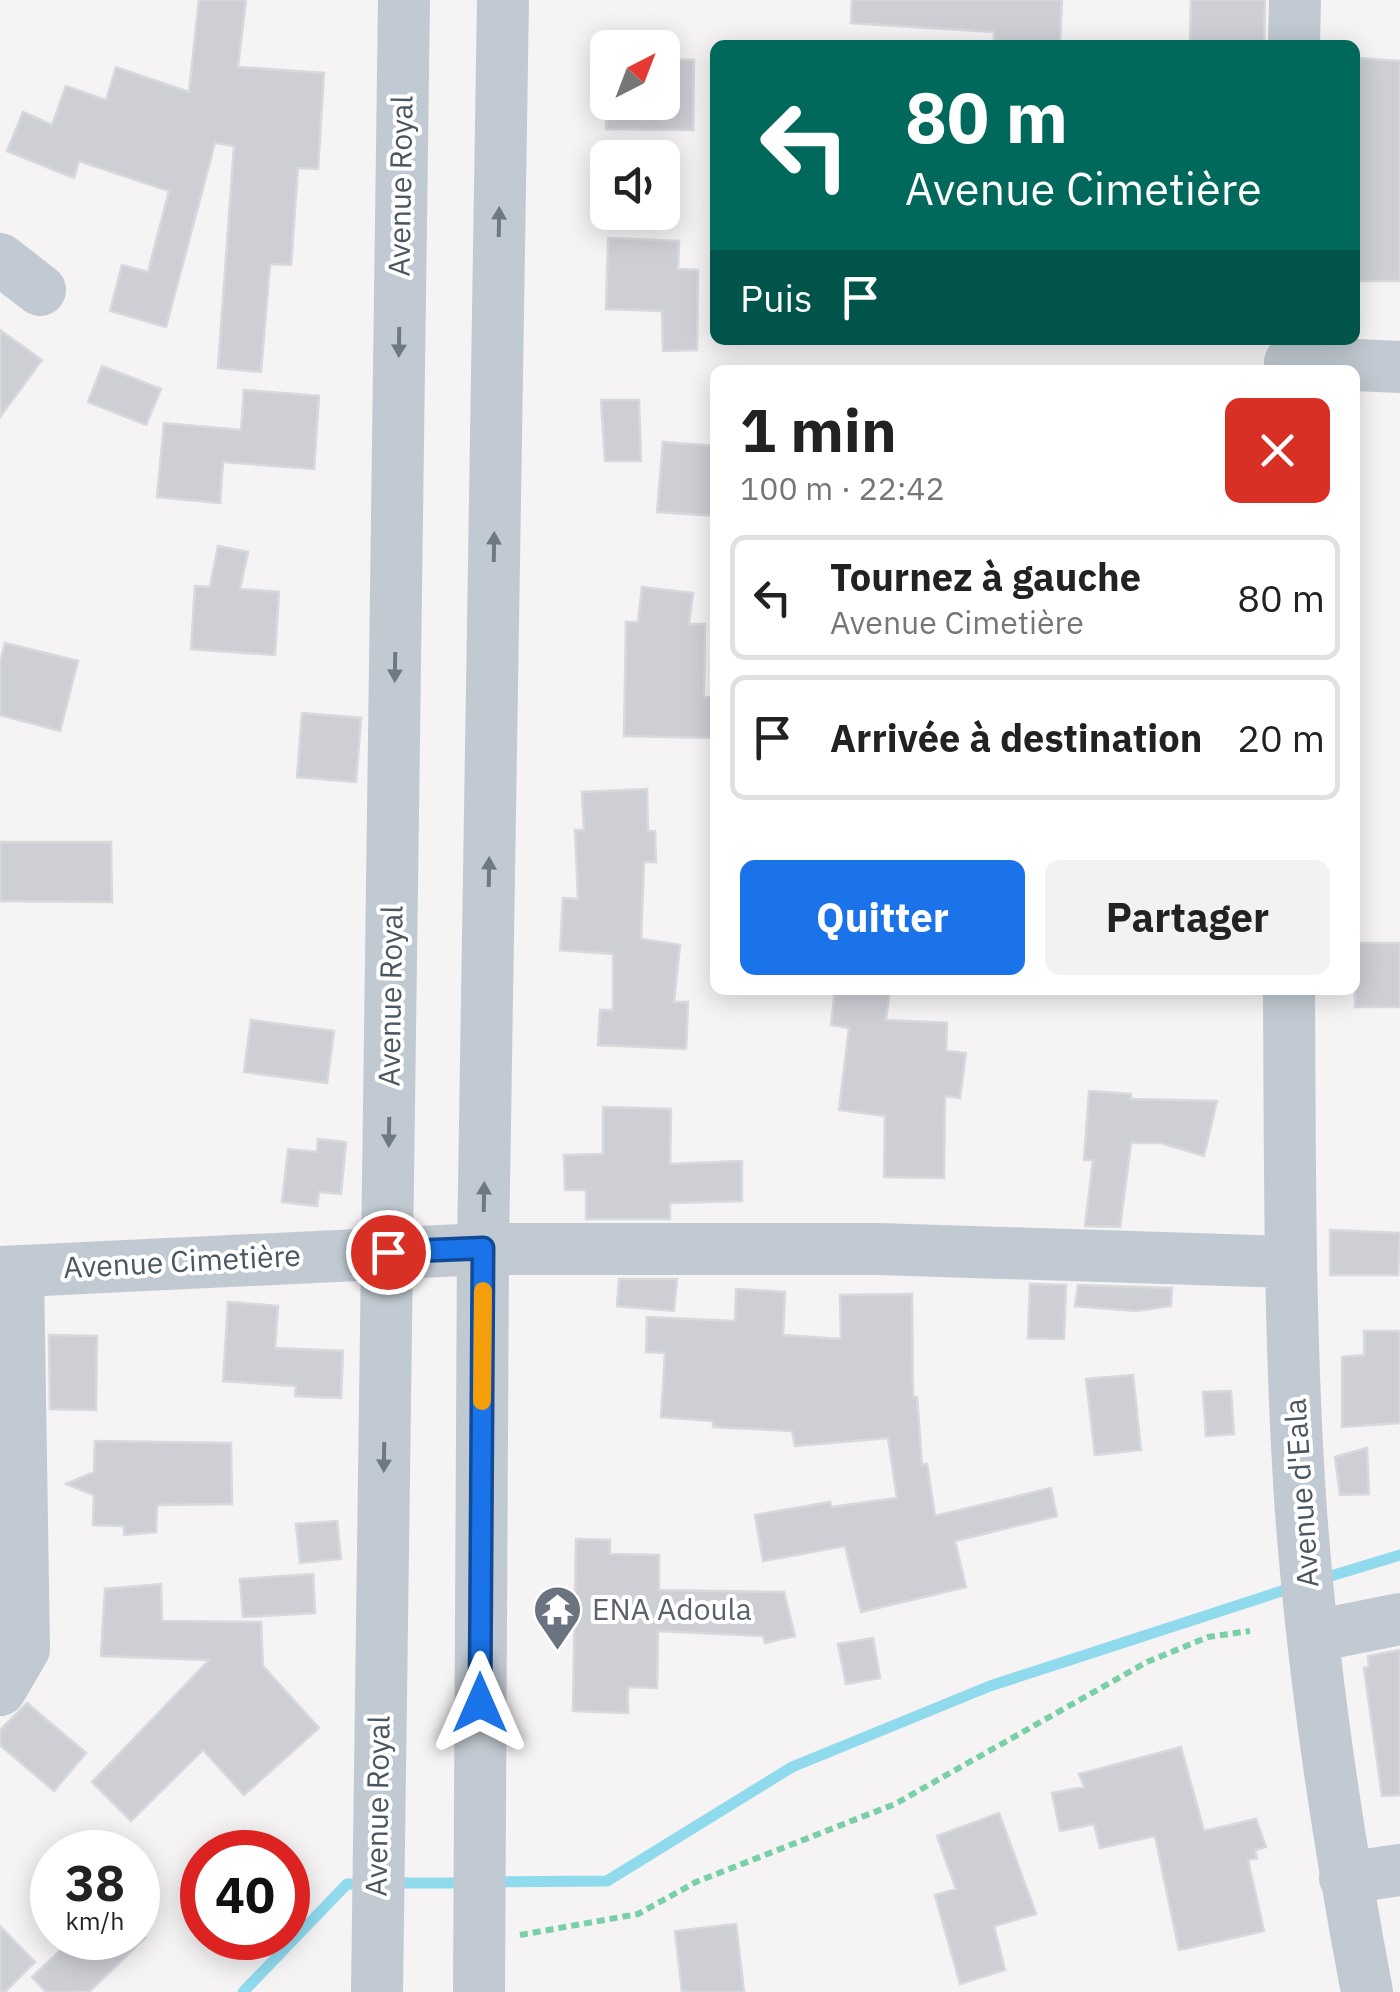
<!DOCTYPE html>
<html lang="fr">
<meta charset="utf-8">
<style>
:root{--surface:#fff;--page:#f2f2f2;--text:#222;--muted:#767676;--line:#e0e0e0;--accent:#1a73e8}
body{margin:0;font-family:"IBM Plex Sans",sans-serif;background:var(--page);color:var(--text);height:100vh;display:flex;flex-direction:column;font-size:38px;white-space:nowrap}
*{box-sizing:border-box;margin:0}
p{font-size:32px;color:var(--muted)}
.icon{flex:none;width:55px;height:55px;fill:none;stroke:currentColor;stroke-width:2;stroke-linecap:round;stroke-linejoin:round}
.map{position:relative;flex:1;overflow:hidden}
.side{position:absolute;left:710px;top:365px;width:650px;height:630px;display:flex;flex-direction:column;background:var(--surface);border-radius:15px;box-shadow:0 5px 25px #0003}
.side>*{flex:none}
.top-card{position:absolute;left:710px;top:40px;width:650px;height:305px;border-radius:15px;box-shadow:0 5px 25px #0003;background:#00695c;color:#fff;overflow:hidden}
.needle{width:65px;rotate:42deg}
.controls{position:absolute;left:590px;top:30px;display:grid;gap:20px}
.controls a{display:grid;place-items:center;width:90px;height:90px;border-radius:15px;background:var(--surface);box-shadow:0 5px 25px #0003;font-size:50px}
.speed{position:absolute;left:30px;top:1830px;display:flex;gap:20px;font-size:50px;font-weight:700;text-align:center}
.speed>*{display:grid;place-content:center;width:130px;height:130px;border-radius:50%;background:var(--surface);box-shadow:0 5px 25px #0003;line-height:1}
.speed small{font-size:25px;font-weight:400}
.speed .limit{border:15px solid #d22;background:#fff;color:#111}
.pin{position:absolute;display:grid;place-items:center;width:85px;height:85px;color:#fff;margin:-42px;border:5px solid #fff;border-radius:50%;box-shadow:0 2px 10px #0007}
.me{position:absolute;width:110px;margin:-55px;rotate:0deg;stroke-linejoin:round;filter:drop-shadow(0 0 8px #0008)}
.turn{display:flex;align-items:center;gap:35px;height:210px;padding:0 30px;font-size:45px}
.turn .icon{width:130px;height:130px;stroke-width:2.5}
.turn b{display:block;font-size:70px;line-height:85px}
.then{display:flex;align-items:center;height:95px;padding:0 30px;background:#0003;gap:20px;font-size:38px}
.round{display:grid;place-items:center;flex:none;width:105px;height:105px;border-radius:15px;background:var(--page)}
.overview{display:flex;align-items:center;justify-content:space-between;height:170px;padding:0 30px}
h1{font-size:60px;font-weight:700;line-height:75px}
.button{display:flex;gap:20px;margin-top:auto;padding:20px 30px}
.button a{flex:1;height:115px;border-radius:15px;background:var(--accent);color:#fff;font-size:40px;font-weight:700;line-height:115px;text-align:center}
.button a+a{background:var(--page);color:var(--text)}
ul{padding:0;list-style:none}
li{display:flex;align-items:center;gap:30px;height:125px;margin:0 20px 15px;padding:0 10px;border:5px solid var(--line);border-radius:15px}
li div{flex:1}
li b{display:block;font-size:38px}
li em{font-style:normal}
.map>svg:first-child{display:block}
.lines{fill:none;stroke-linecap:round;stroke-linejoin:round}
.stream{stroke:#90daee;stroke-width:11}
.building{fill:#cdcfd5;stroke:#d7d9de;stroke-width:2.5}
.path{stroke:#7ad0a6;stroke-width:6;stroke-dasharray:8 5;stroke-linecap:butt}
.minor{stroke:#c1cad2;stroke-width:52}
.oneway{fill:#6e7983}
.route-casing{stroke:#114b97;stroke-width:25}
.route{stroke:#1a73e8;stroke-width:18}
.slow{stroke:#f59e0b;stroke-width:18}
.labels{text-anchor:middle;stroke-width:8;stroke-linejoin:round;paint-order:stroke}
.street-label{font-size:30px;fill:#4a5661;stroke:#fff}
.worship-label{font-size:30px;fill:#5b616d;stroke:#fff;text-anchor:start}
</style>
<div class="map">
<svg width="1400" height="1992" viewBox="0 0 1400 1992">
<rect width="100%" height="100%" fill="#f5f3f3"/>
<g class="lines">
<path class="stream" d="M1321,1579L1400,1555
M491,1882L607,1881L792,1767L990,1686L1294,1587
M391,1883H468
M243,1992L347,1884H368"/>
</g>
<path class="building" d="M199,0H246L238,67L324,73L318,169L298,168L291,265L270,264L261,372L218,368L234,146L215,143L166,327L110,311L122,265L148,272L169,191L79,161L74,178L7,151L23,112L52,125L66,86L106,100L116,67L189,92Z
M852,0H1062L1060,45H994V32L851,23Z
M1191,0H1265L1264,45H1190Z
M1357,58L1400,61V281H1355Z
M606,59L608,102H662V59L694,60L693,130L606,129Z
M608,238L679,241L678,269L698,270L697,350L663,351L662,311L606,309Z
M0,330L42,360L0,417Z
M102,366L161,389L146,425L88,402Z
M244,390L319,396L314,469L223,462L220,503L157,497L164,423L241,430Z
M601,400H639L641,461H605Z
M663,442L715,446V516L657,512Z
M218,546L248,552L240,589L279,592L275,655L191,649L195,586L210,587Z
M642,587L693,593L689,624H705L704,697H715V738L624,736L626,622H638Z
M5,643L78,661L60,731L0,715V663Z
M302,713L361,718L356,782L297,777Z
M647,789L648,831H655L656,862H644L641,939L680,945L674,1002H688L686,1049L598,1045L600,1010H613V954L560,950L563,898L578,899L575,830H584L582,792Z
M0,842H111L112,902L0,901Z
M1355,943H1400V1007H1355Z
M835,990H890L886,1020L947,1023L946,1051L966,1053L960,1098L945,1096L944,1178L884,1177L885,1116L839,1110L849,1028L831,1025Z
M251,1020L334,1031L327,1083L244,1072Z
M1089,1091L1131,1094V1099L1217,1101L1204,1156L1161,1143H1131L1120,1227L1085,1226L1093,1160H1084Z
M603,1107L671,1109L670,1164L742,1161V1201L670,1203V1219H586V1190H565L564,1155L603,1154Z
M318,1139L346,1142L341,1194L319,1192L317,1206L282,1202L288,1149L317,1152Z
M1330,1230L1400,1233L1398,1275H1330Z
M619,1279H677L674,1311L617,1306Z
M1030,1284L1066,1285L1064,1339L1028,1338Z
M1078,1285L1172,1288L1171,1306L1136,1311L1075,1306Z
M736,1289L785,1292L783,1335L841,1339L840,1295L912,1294L913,1397H917L922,1465L927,1464L935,1516L1051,1488L1057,1516L955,1541L966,1587L861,1612L845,1546L763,1561L755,1515L830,1502L831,1507L897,1498L888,1438L795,1446L792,1431L713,1427V1421L661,1417L665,1353L646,1352L647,1317L735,1321Z
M228,1302L278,1306L275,1348L343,1351L341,1398L295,1396L296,1386L223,1381Z
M1364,1331H1400V1423L1342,1427V1357L1364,1355Z
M49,1335L97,1336L96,1410L50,1409Z
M1133,1375L1141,1450L1095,1455L1086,1379Z
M1231,1391L1234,1434L1206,1436L1203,1392Z
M95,1441L231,1443L232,1504L157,1505L156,1532L124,1535V1526L93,1525L94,1495L66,1484L94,1472Z
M1367,1448L1369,1494L1340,1495L1335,1457Z
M337,1521L341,1559L300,1563L296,1524Z
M576,1539L610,1540V1554L659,1555V1590L784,1592L795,1636L765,1643L763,1636L658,1631L657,1688L628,1687V1713L573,1711Z
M313,1574L315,1613L243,1617L240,1579Z
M161,1584L162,1621L261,1622L263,1666L319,1728L244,1795L203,1750L131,1821L92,1782L209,1660L101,1656L105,1589Z
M873,1638L880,1678L846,1684L838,1644Z
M1400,1650V1795L1382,1796L1364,1668L1369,1667L1368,1656Z
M27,1703L86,1753L54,1791L0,1745V1730Z
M1181,1747L1204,1831L1256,1819L1266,1847L1255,1850L1257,1858L1248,1860L1264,1931L1179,1950L1155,1836L1100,1848L1094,1824L1060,1831L1052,1793L1084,1787L1079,1774Z
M999,1813L1036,1914L994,1926L1005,1970L960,1984L935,1895L956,1889L937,1836Z
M736,1924L744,1992H682L675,1931Z
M0,1926L35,1962L5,1992H0Z
M73,1938H145L89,1992H46L32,1977Z"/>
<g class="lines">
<path class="path" d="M520,1935L638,1914L696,1882L895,1804L1147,1662L1208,1637L1250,1631"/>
<path class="minor" d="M1294,45L1295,0
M0,259L40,290
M1290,362L1400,367
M1289,990C1290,1164 1289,1338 1301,1512C1313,1672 1337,1834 1367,1992
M0,1272L483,1249H879L1290,1262
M1315,1636L1400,1619
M0,1690L24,1649L18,1271
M1345,1878L1400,1870
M377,1992L404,0
M479,1992L483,1249L503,0"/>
</g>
<defs><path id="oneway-solid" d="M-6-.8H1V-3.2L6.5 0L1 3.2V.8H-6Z" transform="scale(2.5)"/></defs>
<g class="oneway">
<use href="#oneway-solid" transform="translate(499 222) rotate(-89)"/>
<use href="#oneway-solid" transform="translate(399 342) rotate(91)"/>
<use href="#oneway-solid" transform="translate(494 547) rotate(-89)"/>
<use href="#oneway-solid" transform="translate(395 667) rotate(91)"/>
<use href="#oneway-solid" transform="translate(489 872) rotate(-89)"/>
<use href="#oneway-solid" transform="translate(389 1132) rotate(91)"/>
<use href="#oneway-solid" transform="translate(484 1197) rotate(-89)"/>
<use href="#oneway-solid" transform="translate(384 1457) rotate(91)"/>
</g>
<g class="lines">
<defs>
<path id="route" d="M388,1252L483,1248L480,1703"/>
</defs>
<use href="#route" class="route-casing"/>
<use href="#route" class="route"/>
<path class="slow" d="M482,1401L483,1291"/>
</g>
<defs>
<symbol id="temple-pin" viewBox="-11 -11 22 30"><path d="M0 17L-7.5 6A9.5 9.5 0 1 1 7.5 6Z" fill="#6b7280" stroke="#fff"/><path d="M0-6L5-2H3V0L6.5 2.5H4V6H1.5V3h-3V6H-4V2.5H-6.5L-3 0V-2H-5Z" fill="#fff"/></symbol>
</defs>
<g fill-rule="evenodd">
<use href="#temple-pin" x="530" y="1582" width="55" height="75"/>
</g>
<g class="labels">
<g class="street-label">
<text transform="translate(401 186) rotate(-89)" y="10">Avenue Royal</text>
<text transform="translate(391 996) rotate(-89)" y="10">Avenue Royal</text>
<text transform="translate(182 1262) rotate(-3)" y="10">Avenue Cimetière</text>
<text transform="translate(1302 1493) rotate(-94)" y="10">Avenue d'Eala</text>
<text transform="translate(378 1806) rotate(-89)" y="10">Avenue Royal</text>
</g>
<g class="worship-label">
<text x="592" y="1620">ENA Adoula</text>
</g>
</g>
</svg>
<div class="controls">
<a><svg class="needle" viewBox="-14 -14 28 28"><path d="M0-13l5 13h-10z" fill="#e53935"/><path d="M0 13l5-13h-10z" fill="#767676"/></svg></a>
<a><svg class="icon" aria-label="sound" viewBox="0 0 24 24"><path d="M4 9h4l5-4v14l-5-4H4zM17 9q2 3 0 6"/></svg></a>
</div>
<div class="speed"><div>38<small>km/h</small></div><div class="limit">40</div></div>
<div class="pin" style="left:388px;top:1252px;background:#d93025"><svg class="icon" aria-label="arrive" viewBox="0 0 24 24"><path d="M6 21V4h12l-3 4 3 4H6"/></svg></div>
<svg class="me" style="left:480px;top:1703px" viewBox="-20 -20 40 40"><path d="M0-17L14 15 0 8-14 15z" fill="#1a73e8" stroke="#fff" stroke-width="4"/></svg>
<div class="top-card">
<div class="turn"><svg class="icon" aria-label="left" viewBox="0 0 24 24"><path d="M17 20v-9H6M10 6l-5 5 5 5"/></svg><div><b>80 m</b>Avenue Cimetière</div></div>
<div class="then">Puis<svg class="icon" aria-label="arrive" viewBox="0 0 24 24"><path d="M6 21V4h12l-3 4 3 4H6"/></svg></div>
</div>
<section class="side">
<div class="overview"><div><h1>1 min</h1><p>100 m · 22:42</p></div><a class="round" style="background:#d93025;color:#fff"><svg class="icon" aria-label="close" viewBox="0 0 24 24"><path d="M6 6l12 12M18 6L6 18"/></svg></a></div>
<ul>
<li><svg class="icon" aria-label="left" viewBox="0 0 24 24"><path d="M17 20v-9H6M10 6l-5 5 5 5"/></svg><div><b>Tournez à gauche</b><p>Avenue Cimetière</p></div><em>80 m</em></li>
<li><svg class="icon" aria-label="arrive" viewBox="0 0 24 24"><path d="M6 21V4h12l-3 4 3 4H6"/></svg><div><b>Arrivée à destination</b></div><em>20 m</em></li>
</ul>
<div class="button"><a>Quitter</a><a>Partager</a></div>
</section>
</div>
